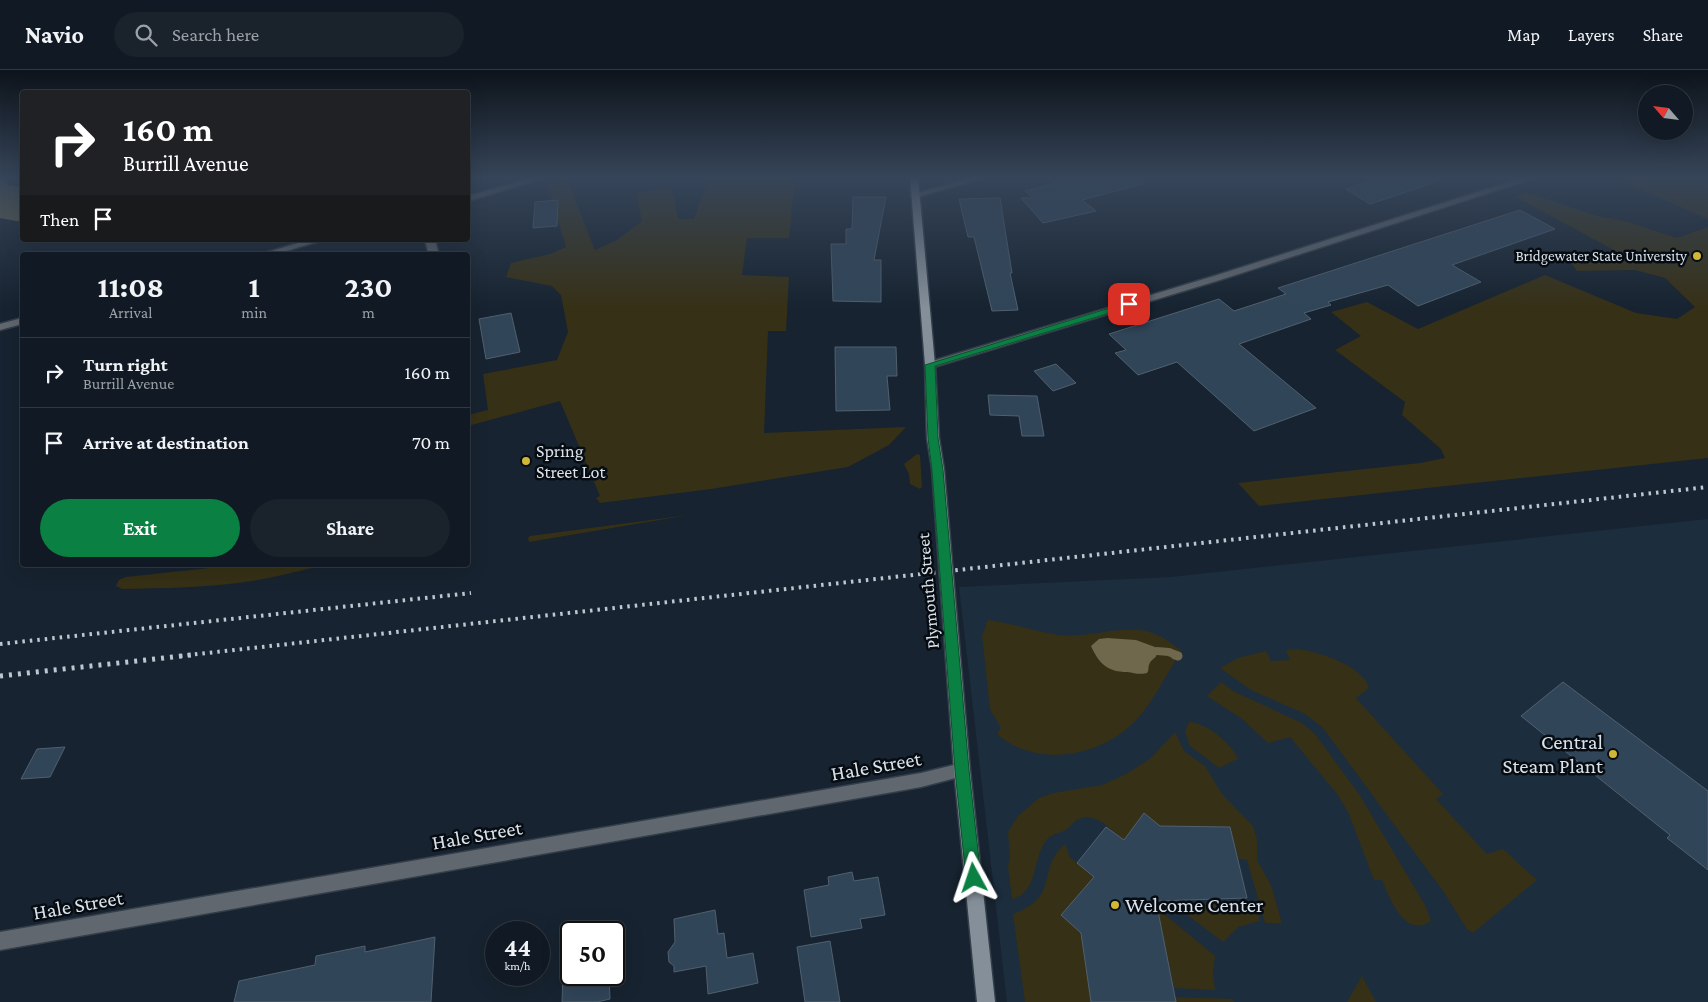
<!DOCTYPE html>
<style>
:root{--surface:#111a24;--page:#1a232c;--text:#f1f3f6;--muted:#9ca1a6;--line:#303841;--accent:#0b8043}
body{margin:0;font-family:"Crimson Pro",serif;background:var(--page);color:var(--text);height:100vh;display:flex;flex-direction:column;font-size:19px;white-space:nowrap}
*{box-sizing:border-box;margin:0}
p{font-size:16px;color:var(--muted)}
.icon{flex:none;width:28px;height:28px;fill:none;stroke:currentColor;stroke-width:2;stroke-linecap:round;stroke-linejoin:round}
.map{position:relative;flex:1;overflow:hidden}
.side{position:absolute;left:20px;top:182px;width:450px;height:315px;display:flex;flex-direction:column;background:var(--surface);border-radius:5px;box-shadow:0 5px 20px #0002,0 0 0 1px var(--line)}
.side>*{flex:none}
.hud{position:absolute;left:20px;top:20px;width:450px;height:152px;border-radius:5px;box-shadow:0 5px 20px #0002,0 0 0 1px var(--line);background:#202124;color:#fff;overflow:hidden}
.needle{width:32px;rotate:298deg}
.buttons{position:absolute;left:1638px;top:15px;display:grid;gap:10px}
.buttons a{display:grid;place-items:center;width:55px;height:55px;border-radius:50%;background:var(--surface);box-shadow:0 5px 20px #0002,0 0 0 1px var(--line);font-size:25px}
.speed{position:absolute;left:485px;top:851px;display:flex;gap:10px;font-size:25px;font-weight:700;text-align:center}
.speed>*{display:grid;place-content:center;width:65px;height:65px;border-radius:50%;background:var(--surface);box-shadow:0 5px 20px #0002,0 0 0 1px var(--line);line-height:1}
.speed small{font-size:12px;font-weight:400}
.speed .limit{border:2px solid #111;border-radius:8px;background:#fff;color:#111}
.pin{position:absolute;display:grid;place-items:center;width:42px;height:42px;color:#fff;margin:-21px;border-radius:10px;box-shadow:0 2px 8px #0006}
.me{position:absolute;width:55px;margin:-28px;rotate:355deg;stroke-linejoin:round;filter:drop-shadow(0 0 4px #0008)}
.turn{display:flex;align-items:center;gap:18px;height:105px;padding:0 20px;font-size:22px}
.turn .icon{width:65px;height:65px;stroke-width:2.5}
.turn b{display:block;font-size:35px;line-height:42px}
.then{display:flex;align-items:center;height:48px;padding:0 20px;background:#0003;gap:10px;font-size:19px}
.eta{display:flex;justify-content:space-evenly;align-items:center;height:85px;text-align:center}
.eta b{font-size:30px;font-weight:700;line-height:35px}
.button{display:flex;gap:10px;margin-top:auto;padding:10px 20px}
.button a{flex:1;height:58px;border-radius:30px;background:var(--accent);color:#fff;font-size:20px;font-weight:700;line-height:58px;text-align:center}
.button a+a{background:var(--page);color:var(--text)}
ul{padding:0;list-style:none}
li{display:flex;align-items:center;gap:15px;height:70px;padding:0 20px;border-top:1px solid var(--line)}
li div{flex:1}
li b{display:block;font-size:19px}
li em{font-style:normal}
header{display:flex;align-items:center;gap:30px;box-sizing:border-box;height:70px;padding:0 25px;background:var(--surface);border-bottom:1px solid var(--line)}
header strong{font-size:24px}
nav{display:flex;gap:28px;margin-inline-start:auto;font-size:18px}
.search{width:350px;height:45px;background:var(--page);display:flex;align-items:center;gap:12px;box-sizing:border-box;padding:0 18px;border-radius:28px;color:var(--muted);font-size:19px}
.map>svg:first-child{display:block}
.built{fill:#1c2d3e}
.green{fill:#363016}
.water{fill:#6f684c}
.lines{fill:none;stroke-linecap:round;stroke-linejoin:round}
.stream-far1{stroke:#6f684c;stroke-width:8}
.stream{stroke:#6f684c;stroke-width:9}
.building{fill:#314559;stroke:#51606e}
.minor-casing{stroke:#323e4a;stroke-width:3}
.tertiary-casing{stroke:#323e4a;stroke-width:3}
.secondary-casing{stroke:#323e4a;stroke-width:3}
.minor{fill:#61676e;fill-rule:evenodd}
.tertiary{fill:#61676e;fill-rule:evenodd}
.secondary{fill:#858f99;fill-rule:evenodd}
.rail-far1{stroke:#bec7d0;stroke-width:4;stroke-dasharray:2.5 5;stroke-linecap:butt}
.rail{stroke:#bec7d0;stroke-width:5;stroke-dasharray:3 6;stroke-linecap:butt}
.route{fill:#0b8043;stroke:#07532c}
.poi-dot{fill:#d1b736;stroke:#070c12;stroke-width:2}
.labels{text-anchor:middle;stroke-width:5;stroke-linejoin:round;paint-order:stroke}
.far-poi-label{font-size:15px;fill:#dae2ea;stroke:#070c12;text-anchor:end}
.poi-label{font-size:18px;fill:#dae2ea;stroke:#070c12;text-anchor:start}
.street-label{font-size:18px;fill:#dae2ea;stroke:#070c12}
.near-poi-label{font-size:21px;fill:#dae2ea;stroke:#070c12;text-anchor:end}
.near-street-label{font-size:21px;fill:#dae2ea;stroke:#070c12}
</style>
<header>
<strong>Navio</strong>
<div class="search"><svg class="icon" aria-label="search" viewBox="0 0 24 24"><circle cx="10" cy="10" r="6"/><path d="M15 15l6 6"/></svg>Search here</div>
<nav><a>Map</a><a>Layers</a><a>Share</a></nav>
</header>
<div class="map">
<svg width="1708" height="932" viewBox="0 0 1708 932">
<rect width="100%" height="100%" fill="#172330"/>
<path class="built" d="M1708,449V932H1007L959,517L1171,507Z"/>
<path class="green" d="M709,107H795L789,168H747L742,205L789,207L786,261H768L764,363L906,357L889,375L848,397L711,419L600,433L596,428L600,426L560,331L468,356V345L488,340L483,304L557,290L568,262L561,225L552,216L506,207L511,193L550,184L566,177L548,115L567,110L595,180L617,170L642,151L636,123L672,118L678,149H694Z
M1612,107H1708V149Z
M1525,122L1597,146L1628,152L1677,168L1708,157V388L1259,436L1238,413L1420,393L1445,388L1441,379L1402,345L1405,332L1335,280L1361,266L1331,242L1367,232L1418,259L1545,205L1636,243L1677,249L1695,237L1665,208L1635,200L1577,201L1569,190H1605L1621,184L1516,127Z
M917,384L920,385L922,417L920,419L910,414L909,404L904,394Z
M689,445L529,472L528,468L530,466Z
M237,495H326C301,500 277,507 252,511C208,518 166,518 122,519L116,516L119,510L126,507Z
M988,550C1012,553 1035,562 1060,565C1098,569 1135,547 1168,571C1173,575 1180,578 1183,584L1180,585L1174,582L1172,584L1176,590C1163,610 1148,641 1130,656C1095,688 1034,697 997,664L1001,658L990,639L982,566Z
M1297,579C1317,581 1364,596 1369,618L1356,628L1443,724L1436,729L1487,784L1503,779L1537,810L1473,863L1467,859L1443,821L1323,658L1305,644L1251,620L1220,598L1238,588L1266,581L1271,591L1290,590L1286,580Z
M1221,612L1235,622L1302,653L1315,664L1359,724L1425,835L1431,851C1405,869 1390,829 1382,810H1374L1348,742L1337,724L1290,667L1268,673L1242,649L1207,626Z
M1189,652C1206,652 1232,674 1238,689L1219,698L1190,676L1185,662Z
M1175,662L1184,681L1205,696L1222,724L1253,756L1257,769V790L1271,815L1282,853H1265L1247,790L1239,789L1229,757L1160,756L1124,770C1111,761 1097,741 1079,749C1073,751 1072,756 1067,759C1059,764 1051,763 1045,772C1032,791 1038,823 1012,829L1008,796L1010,786L1008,762L1018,746L1039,728L1053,723L1102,715L1128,703L1151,688Z
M1065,774L1070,787L1094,807L1061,845L1081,863L1091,932H1025L1013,844C1062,826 1035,800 1065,774Z
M1173,834L1256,835L1260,851L1238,857L1223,872Z
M1157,838L1215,886L1213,903L1215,920L1174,918Z
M1362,906L1376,932H1347Z
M1175,927L1233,929L1234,932H1176Z"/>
<path class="water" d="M0,107H4L8,115L22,117V152L0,148Z
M1107,568L1136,570L1155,577C1161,589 1151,587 1149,595C1148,598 1149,601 1147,603C1139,605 1135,603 1127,602C1108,602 1099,594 1091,576L1099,569Z"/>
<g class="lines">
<path class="stream-far1" d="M1157,581L1169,582L1178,586"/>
<path class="stream" d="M1175,585L1178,586"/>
</g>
<path class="building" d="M1078,107H1141L1142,114L1082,130L1096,141L1043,153L1021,128H1033L1025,121Z
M1382,107H1438L1439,111L1370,134L1346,119Z
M853,127H886L874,190H881V232L833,231L831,174H846V159H852Z
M1000,128L1012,203H1010L1018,240L992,241L974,167H968L959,129Z
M558,130L557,156L533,158L535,132Z
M1520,140L1555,159L1452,195L1481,212L1418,236L1388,215L1328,232L1331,235L1304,243L1311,249L1239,274L1316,338L1254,361L1177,292L1138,305L1115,283L1126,280L1109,264L1219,229L1234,241L1286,224L1278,218Z
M511,243L520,282L486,289L479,249Z
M835,277H896L897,306H887L890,340L836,341Z
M1056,294L1076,313L1053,321L1034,301Z
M988,325L1037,326L1044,366H1022L1019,346L990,345Z
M1563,612L1708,721V800L1667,768L1670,765L1521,646Z
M65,677L50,707L21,709L37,679Z
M1144,743L1160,756L1230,757L1247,828L1156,831L1176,932H1091L1081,863L1061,845L1094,807L1077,793L1106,757L1124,770Z
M852,802L854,811L878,807L885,845L860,849L862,858L811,867L804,820L829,815L828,807Z
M715,840L718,864L724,863L727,888L753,883L758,913L708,924L706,896L674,902V896L669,892L668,882L675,872L674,849Z
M435,867L431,932H234L239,911L315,895L316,886L365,876V882Z
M830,871L840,932H805L797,877Z
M563,905H609L610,929L597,932H562Z"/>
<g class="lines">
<defs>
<path id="minor" d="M973,107H988L914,128L910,125Z
M1525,107H1538L1220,210L934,297H926L925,295L926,293L1214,206Z
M425,170H435L439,185H429Z
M962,693L967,695L970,700L967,705L921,717L0,880V862L921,703Z"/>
<path id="tertiary" d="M534,107H548L468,131V126Z
M308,170H323L273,185H258Z
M22,248V254L0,260V254Z"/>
<path id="secondary" d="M910,107H918L935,295L939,368L944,399L970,700L995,932H977L954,700L932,399L927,368L925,295Z"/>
</defs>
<use href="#minor" class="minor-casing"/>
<use href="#tertiary" class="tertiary-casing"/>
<use href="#secondary" class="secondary-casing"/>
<use href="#minor" class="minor"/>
<use href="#tertiary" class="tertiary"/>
<use href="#secondary" class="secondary"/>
<path class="rail-far1" d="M0,574L471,523
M180,586L1708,417"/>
<path class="rail" d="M0,606L191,585"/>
</g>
<linearGradient id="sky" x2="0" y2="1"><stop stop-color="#0d131a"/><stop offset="0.45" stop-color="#364559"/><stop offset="1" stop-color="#364559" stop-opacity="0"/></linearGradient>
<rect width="1708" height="238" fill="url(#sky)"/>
<path class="route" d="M1129,232L1134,234L1133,236L935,296L938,368L943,400L969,700L981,808L979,813L974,816L969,813L966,808L955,700L932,400L928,368L925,295Z"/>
<g class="poi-dot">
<circle cx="1697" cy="186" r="5"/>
<circle cx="526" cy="391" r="5"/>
<circle cx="1613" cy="684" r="5"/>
<circle cx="1115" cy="835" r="5"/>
</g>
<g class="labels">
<g class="far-poi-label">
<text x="1687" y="191">Bridgewater State University</text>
</g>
<g class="poi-label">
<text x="536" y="387">Spring<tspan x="536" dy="21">Street Lot</tspan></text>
</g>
<g class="street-label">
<text transform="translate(928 521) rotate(-95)" y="6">Plymouth Street</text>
</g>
<g class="near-poi-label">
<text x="1603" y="679">Central<tspan x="1603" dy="24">Steam Plant</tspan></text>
<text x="1125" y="842" text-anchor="start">Welcome Center</text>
</g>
<g class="near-street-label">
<text transform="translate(876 696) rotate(-10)" y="7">Hale Street</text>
<text transform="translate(477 765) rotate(-10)" y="7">Hale Street</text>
<text transform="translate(78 835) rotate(-10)" y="7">Hale Street</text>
</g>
</g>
</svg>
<div class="buttons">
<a><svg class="needle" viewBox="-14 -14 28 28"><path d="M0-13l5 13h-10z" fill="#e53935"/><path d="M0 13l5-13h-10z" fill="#9ca1a6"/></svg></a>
</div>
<div class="speed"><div>44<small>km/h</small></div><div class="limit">50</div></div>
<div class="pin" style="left:1129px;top:234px;background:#d93025"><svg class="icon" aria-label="arrive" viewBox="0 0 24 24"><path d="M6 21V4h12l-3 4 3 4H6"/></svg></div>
<svg class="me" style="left:974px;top:808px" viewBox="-20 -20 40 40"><path d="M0-17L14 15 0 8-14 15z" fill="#0b8043" stroke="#fff" stroke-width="4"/></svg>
<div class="hud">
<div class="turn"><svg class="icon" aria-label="right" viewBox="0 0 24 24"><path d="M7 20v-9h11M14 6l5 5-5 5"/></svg><div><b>160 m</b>Burrill Avenue</div></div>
<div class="then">Then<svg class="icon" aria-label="arrive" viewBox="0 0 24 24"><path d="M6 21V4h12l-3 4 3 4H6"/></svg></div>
</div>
<section class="side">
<div class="eta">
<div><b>11:08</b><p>Arrival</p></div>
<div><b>1</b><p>min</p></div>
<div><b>230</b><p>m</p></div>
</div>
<ul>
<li><svg class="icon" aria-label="right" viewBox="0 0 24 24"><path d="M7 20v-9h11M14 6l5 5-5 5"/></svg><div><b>Turn right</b><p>Burrill Avenue</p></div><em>160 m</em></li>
<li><svg class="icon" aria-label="arrive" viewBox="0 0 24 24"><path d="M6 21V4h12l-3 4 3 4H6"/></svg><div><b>Arrive at destination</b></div><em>70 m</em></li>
</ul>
<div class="button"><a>Exit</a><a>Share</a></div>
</section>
</div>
